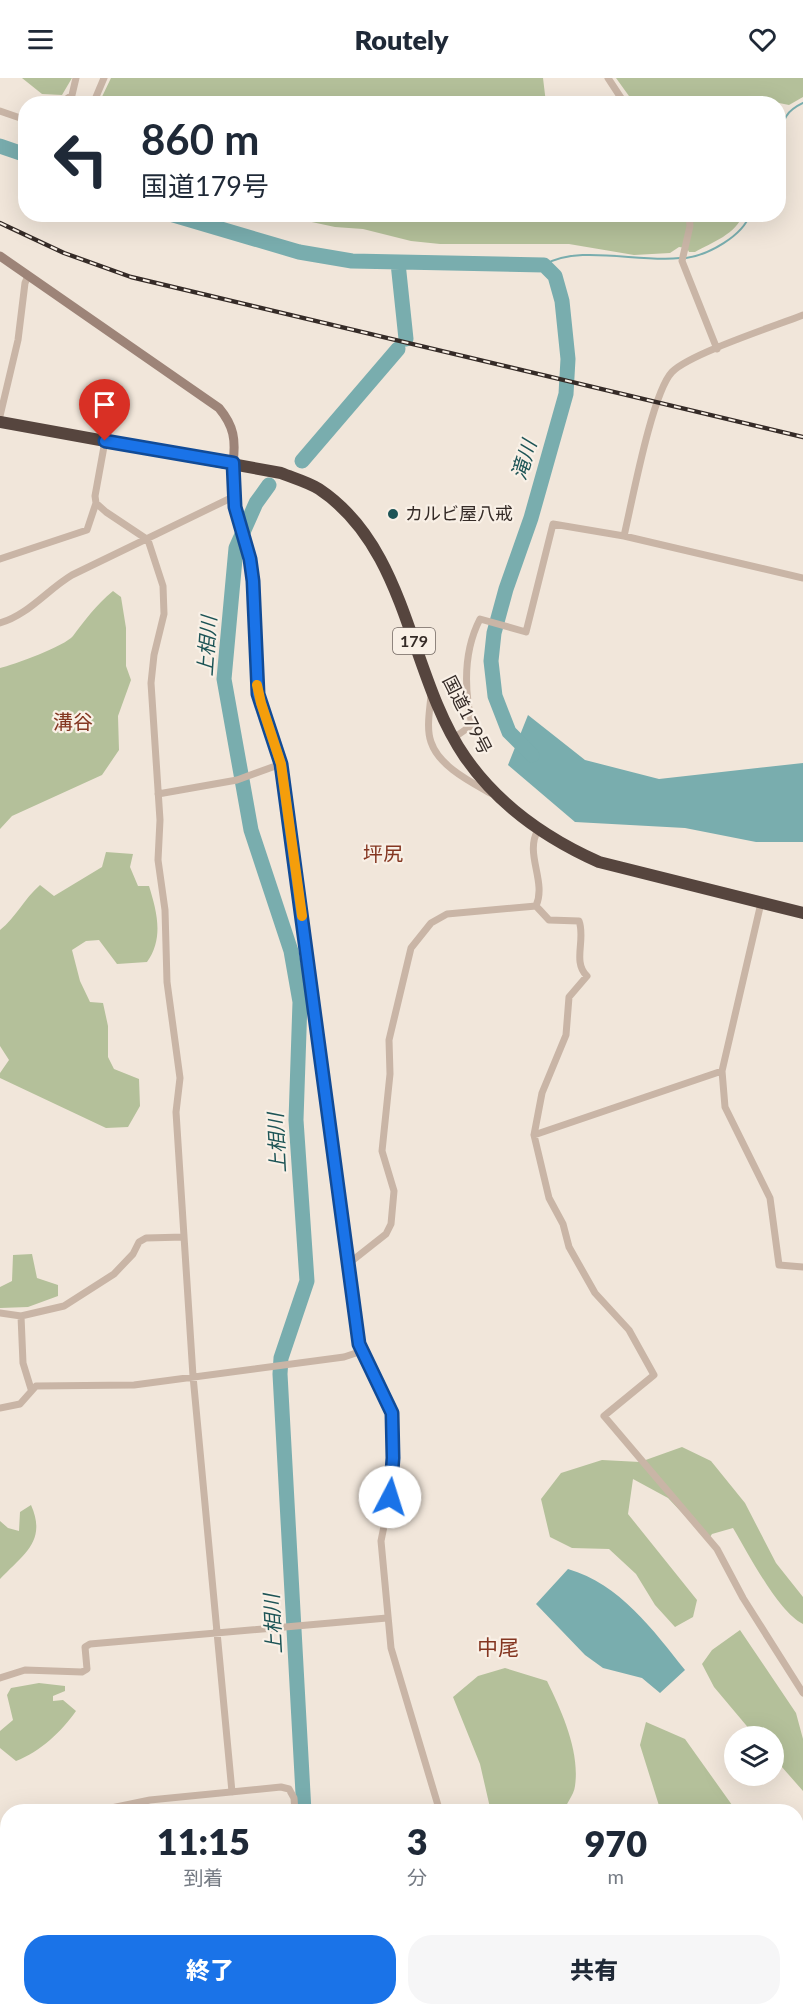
<!DOCTYPE html>
<html lang="ja">
<meta charset="utf-8">
<style>
:root{--surface:#fff;--page:#f6f6f7;--text:#1f2937;--muted:#747a83;--accent:#1a73e8}
body{margin:0;font-family:Lato,"Noto Sans JP",sans-serif;background:var(--page);color:var(--text);height:100vh;display:flex;flex-direction:column;font-size:22px;white-space:nowrap}
*{box-sizing:border-box;margin:0}
p{font-size:20px;color:var(--muted)}
.icon{flex:none;width:33px;height:33px;fill:none;stroke:currentColor;stroke-width:2;stroke-linecap:round;stroke-linejoin:round}
.map{position:relative;flex:1;overflow:hidden}
.panel{position:absolute;left:0px;top:1726px;width:804px;height:212px;display:flex;flex-direction:column;background:var(--surface);border-radius:24px 24px 0 0;box-shadow:0 6px 24px #0002}
.panel>*{flex:none}
.hud{position:absolute;left:18px;top:18px;width:768px;height:126px;border-radius:24px;box-shadow:0 6px 24px #0002;background:#fff;color:var(--text);overflow:hidden}
.buttons{position:absolute;left:724px;top:1648px;display:grid;gap:12px}
.buttons a{display:grid;place-items:center;width:60px;height:60px;border-radius:50%;background:var(--surface);box-shadow:0 6px 24px #0002;font-size:30px}
.pin{position:absolute;display:grid;place-items:center;width:51px;height:51px;color:#fff;margin:-62px -26px;border-radius:50% 50% 50% 0;rotate:-45deg;box-shadow:0 0 6px #0007}
.pin .icon{rotate:45deg}
.me{position:absolute;width:66px;margin:-33px;rotate:5deg;stroke-linejoin:round;filter:drop-shadow(0 0 4px #0008)}
.turn{display:flex;align-items:center;gap:21px;height:126px;padding:0 24px;font-size:27px}
.turn .icon{width:78px;height:78px;stroke-width:2.5}
.turn b{display:block;font-size:42px;line-height:51px}
.eta{display:flex;justify-content:space-evenly;align-items:center;height:102px;text-align:center}
.eta b{font-size:36px;font-weight:800;line-height:42px}
.action{display:flex;gap:12px;margin-top:auto;padding:12px 24px}
.action a{flex:1;height:69px;border-radius:24px;background:var(--accent);color:#fff;font-size:24px;font-weight:800;line-height:69px;text-align:center}
.action a+a{background:var(--page);color:var(--text)}
header{display:flex;justify-content:space-between;align-items:center;height:78px;padding:0 24px;background:var(--surface);font-size:27px;font-weight:800}
.map>svg:first-child{display:block}
.green{fill:#b4c09a}
.water{fill:#79adae}
.lines{fill:none;stroke-linecap:round;stroke-linejoin:round}
.stream{stroke:#79adae;stroke-width:2}
.river{stroke:#79adae;stroke-width:15}
.street{stroke:#c9b5a6;stroke-width:7}
.secondary{stroke:#9d8478;stroke-width:9}
.highway{stroke:#56453e;stroke-width:12}
.rail-casing{stroke:#352b27;stroke-width:4.5}
.rail{stroke:#f9f0e6;stroke-width:2;stroke-dasharray:7;stroke-linecap:butt}
.route-casing{stroke:#114b97;stroke-width:15}
.route{stroke:#1a73e8;stroke-width:10}
.slow{stroke:#f59e0b;stroke-width:10}
.poi-dot{fill:#1d5456;stroke:#f9f0e6;stroke-width:2}
.labels{text-anchor:middle;stroke-width:4.5;stroke-linejoin:round;paint-order:stroke}
.shield{fill:#f9f0e6;stroke:#706660;stroke-width:1.5}
.shield-label{font-size:16px;font-weight:bold;fill:#352b27}
.poi-label{font-size:18px;fill:#352b27;stroke:#f9f0e6;text-anchor:start}
.street-label{font-size:18px;fill:#352b27;stroke:#f9f0e6}
.water-label{font-size:20px;font-style:italic;fill:#1d5456;stroke:#f9f0e6}
.neighbourhood-label{font-size:20px;fill:#843621;stroke:#f9f0e6}
.quarter-label{font-size:21px;fill:#843621;stroke:#f9f0e6}
</style>
<header><svg class="icon" aria-label="menu" viewBox="0 0 24 24"><path d="M4 6h16M4 12h16M4 18h16"/></svg>Routely<svg class="icon" aria-label="heart" viewBox="0 0 24 24"><path d="M12 20l-8-8c-3-5 5-10 8-4 3-6 11-1 8 4z"/></svg></header>
<div class="map">
<svg width="803" height="1937" viewBox="0 0 803 1937">
<rect width="100%" height="100%" fill="#f1e6da"/>
<path class="green" d="M22,0H72L62,17L42,16Z
M111,0H543L546,25H99Z
M616,0H803V19L789,27L774,24L634,25Z
M279,137H742C738,155 711,165 695,174H689L687,170L679,169L670,175L634,177L569,166H440L411,163L363,151L335,149Z
M113,513L121,519L126,550V588L131,602L118,638L119,672L102,697L12,738L0,751V590C13,587 65,568 73,558C85,542 96,527 113,513Z
M106,774L133,776L130,789L138,808H149C157,834 164,860 147,884L117,886L99,862L86,863L72,872L80,903L90,924L103,925L108,948V979L114,991L139,1001L140,1028L128,1049L106,1050L0,1000V995L9,982L0,968V852C16,839 24,821 40,807L54,818L102,789Z
M32,1176L37,1200L58,1207V1218L28,1229L0,1230V1209L12,1203L13,1177Z
M682,1369L711,1383L745,1425L776,1485L803,1519V1546C778,1534 748,1475 733,1450L712,1456L708,1462L668,1420L633,1401L628,1436L697,1522L693,1539L675,1549L655,1527L636,1496L609,1471L572,1470L550,1459L541,1421L561,1395L602,1382L640,1384Z
M31,1427C47,1463 24,1476 0,1501V1443L8,1450L19,1453L20,1434Z
M740,1552L796,1635L803,1661V1713L774,1680V1659H756L714,1609L702,1586L712,1572Z
M505,1590L547,1603C562,1634 580,1673 575,1708C574,1718 565,1725 565,1734H491L480,1686L453,1619L478,1598Z
M39,1605L65,1608V1613L53,1618V1623L63,1622L76,1633C62,1653 40,1674 16,1683L0,1670V1653L13,1642L7,1617L11,1610Z
M646,1644L685,1661L737,1734H661L640,1667Z
M797,1808L803,1817V1937H766L761,1931L796,1930Z
M0,1867H7L8,1930H162V1937H0Z"/>
<path class="water" d="M528,637L585,682L659,701L803,685V764H756L685,750L575,744L508,687Z
M568,1491C620,1506 653,1552 685,1592L660,1615L642,1600L603,1590L585,1577L536,1526Z"/>
<g class="lines">
<path class="stream" d="M778,70C785,48 778,37 803,25
M686,180C708,177 743,158 750,136
M544,187C578,166 639,185 680,180"/>
<path class="river" d="M0,68L26,77
M170,136L299,174L352,183L544,187L555,198L562,223L568,281L566,316L531,440L506,511L494,555L491,583L495,618L509,654L532,677
M398,185L406,261
M302,383L398,271
M269,407L256,425L236,470L224,601L251,752L291,873L300,924L296,1042L307,1203L281,1280L280,1296L304,1734
M216,1930L217,1937
M439,1937L440,1930"/>
<path class="street" d="M608,0L625,26
M61,25L72,17L76,0
M40,26H61
M93,26L104,0
M0,33L26,42
M689,136L690,148L682,183L717,271
M0,338L18,262L25,205L28,198
M105,363L95,418L96,425L106,434L148,462L163,508L164,536L154,577L151,605L160,742L158,782L165,832L167,904L180,1000L176,1034L193,1298L232,1714
M233,385L235,429L250,481L253,503L258,616L281,686L359,1266L392,1335L393,1380L390,1419L381,1463L391,1570L440,1734
M624,458C632,424 652,315 672,294C689,276 775,248 803,237
M0,481L87,452L96,425
M0,545C28,537 47,512 72,497L233,419
M431,617C430,631 426,650 431,664C439,688 469,703 490,715
M455,659L472,647C464,611 463,574 480,541L526,554L553,446L624,458L803,500
M158,716L237,702L281,686
M761,825L722,993L725,1029L770,1120L779,1187L803,1189
M536,828L549,842L579,843C586,861 572,884 587,898L569,919L566,957L542,1015L534,1057L549,1120L563,1146L569,1169L595,1215L629,1252L654,1297L604,1338L717,1471L743,1520L803,1615
M534,1057L722,993
M348,1186L386,1156L391,1146L394,1113L382,1073L390,996L389,962L411,870L431,845L447,836L536,828C547,803 524,776 538,752
M0,1235L21,1238L64,1228L114,1196L133,1176L139,1164L146,1160L184,1159
M21,1238L23,1285L31,1311
M0,1330L20,1326L36,1308L134,1307L344,1279L362,1273
M0,1600L25,1592L82,1594L87,1591L85,1569L90,1566L387,1540
M92,1734L150,1722L281,1709L289,1711L294,1720L295,1734
M0,1801L8,1796
M308,1930V1937
M433,1937L434,1930"/>
<path class="secondary" d="M0,178L219,330C234,348 236,362 233,385"/>
<path class="highway" d="M0,344L281,395C293,400 308,404 319,411C409,471 408,596 465,679C499,728 545,760 599,784L803,835"/>
<defs>
<path id="rail" d="M0,145L64,175L131,199L803,359"/>
</defs>
<use href="#rail" class="rail-casing"/>
<use href="#rail" class="rail"/>
</g>
<g class="lines">
<defs>
<path id="route" d="M105,363L233,385L235,429L250,481L253,503L258,616L281,686L359,1266L392,1335L393,1380L390,1419"/>
</defs>
<use href="#route" class="route-casing"/>
<use href="#route" class="route"/>
<path class="slow" d="M257,607L261,625L281,686L302,838"/>
</g>
<circle class="poi-dot" cx="393" cy="436" r="6"/>
<g class="labels">
<rect class="shield" x="393" y="550" width="42" height="26" rx="4.5"/>
<g class="shield-label">
<text x="414" y="569">179</text>
</g>
<g class="poi-label">
<text x="405" y="442">カルビ屋八戒</text>
</g>
<g class="street-label">
<text transform="translate(467 637) rotate(63)" y="6">国道179号</text>
</g>
<g class="water-label">
<text transform="translate(524 382) rotate(-73)" y="7">滝川</text>
<text transform="translate(207 568) rotate(-86)" y="7">上相川</text>
<text transform="translate(277 1065) rotate(-93)" y="7">上相川</text>
<text transform="translate(273 1546) rotate(-93)" y="7">上相川</text>
</g>
<g class="neighbourhood-label">
<text x="73" y="651">溝谷</text>
<text x="383" y="783">坪尻</text>
</g>
<g class="quarter-label">
<text x="498" y="1577">中尾</text>
</g>
</g>
</svg>
<div class="buttons">
<a><svg class="icon" aria-label="layers" viewBox="0 0 24 24"><path d="M12 4l9 5-9 5-9-5zM3 14l9 5 9-5"/></svg></a>
</div>
<div class="pin" style="left:105px;top:363px;background:#d93025"><svg class="icon" aria-label="arrive" viewBox="0 0 24 24"><path d="M6 21V4h12l-3 4 3 4H6"/></svg></div>
<svg class="me" style="left:390px;top:1419px" viewBox="-20 -20 40 40"><circle r="19" fill="#fff"/><path d="M0-13L10 11 0 6-10 11z" fill="#1a73e8"/></svg>
<div class="hud">
<div class="turn"><svg class="icon" aria-label="left" viewBox="0 0 24 24"><path d="M17 20v-9H6M10 6l-5 5 5 5"/></svg><div><b>860 m</b>国道179号</div></div>
</div>
<section class="panel">
<div class="eta">
<div><b>11:15</b><p>到着</p></div>
<div><b>3</b><p>分</p></div>
<div><b>970</b><p>m</p></div>
</div>
<div class="action"><a>終了</a><a>共有</a></div>
</section>
</div>
